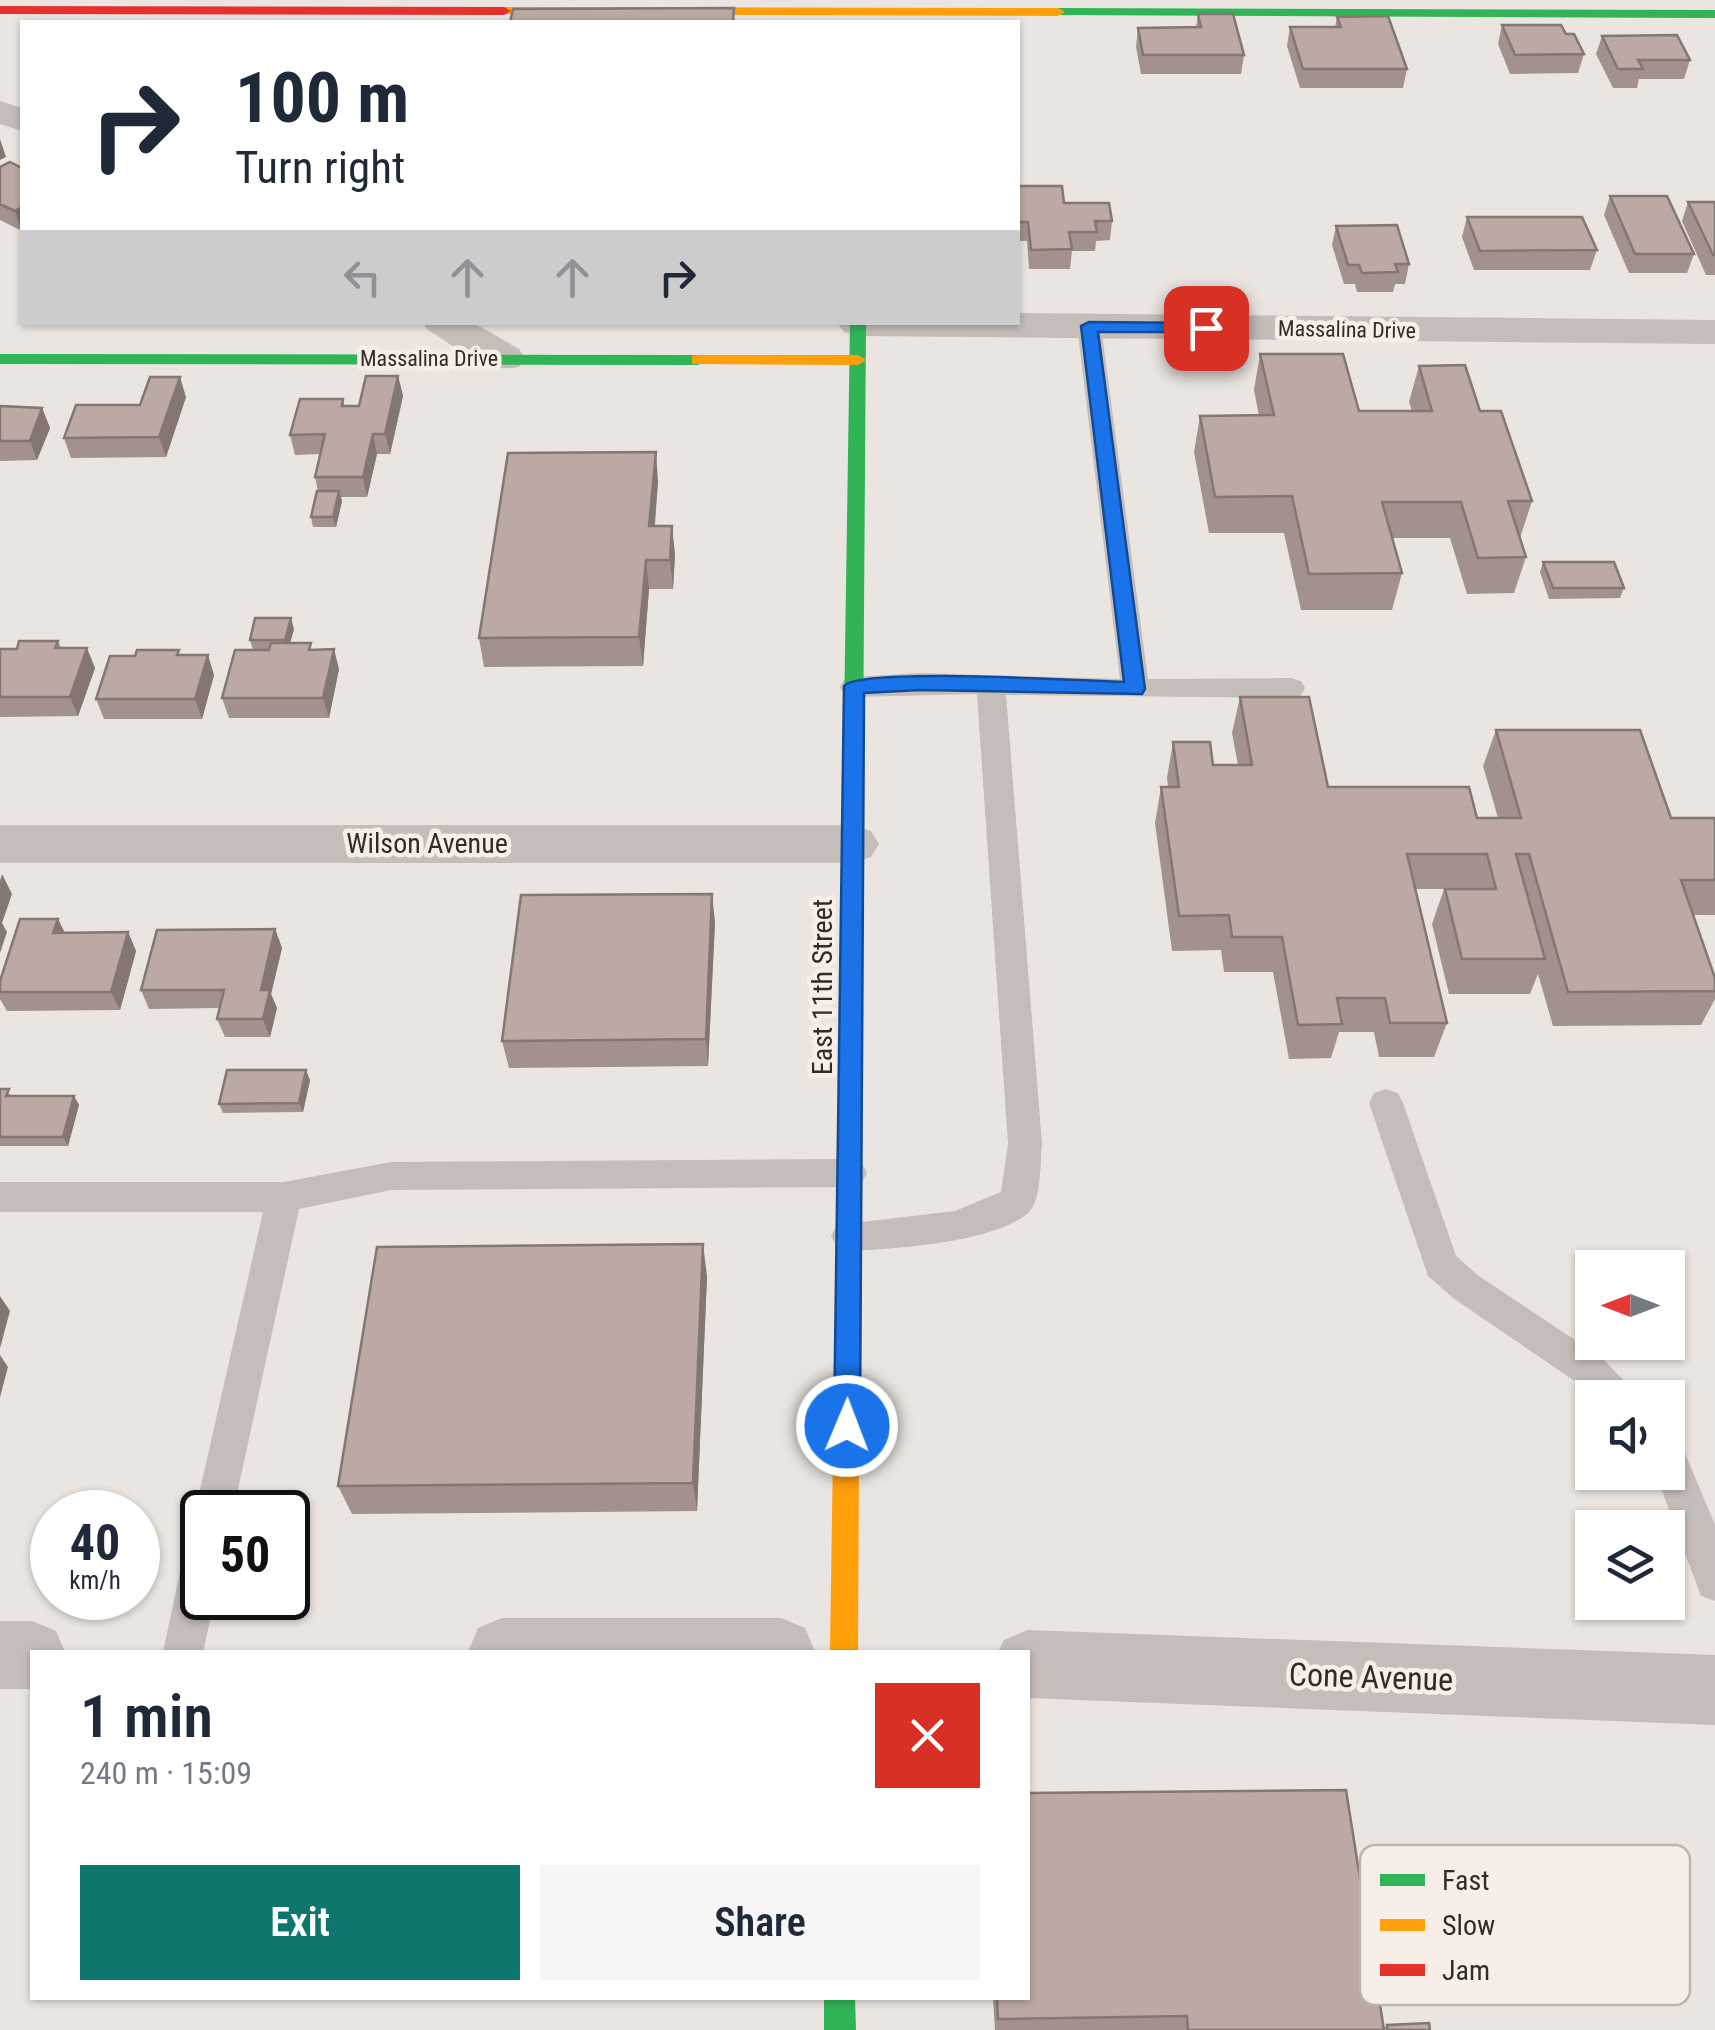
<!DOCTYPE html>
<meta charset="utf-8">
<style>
:root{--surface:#fff;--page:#f6f6f7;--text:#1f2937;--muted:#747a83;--accent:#0f766e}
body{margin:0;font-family:"Roboto Condensed",sans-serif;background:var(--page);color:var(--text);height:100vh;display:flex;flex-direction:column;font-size:38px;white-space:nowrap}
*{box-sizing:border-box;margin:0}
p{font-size:32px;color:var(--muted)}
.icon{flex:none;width:55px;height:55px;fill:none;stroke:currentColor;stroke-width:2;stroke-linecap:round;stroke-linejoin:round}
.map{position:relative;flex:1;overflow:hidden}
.drawer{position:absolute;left:30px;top:1650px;width:1000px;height:350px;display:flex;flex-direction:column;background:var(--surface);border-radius:0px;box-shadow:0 2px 8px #0004}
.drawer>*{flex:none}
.top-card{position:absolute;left:20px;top:20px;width:1000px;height:305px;border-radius:0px;box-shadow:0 2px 8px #0004;background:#fff;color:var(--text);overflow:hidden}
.needle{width:65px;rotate:270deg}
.tools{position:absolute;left:1575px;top:1250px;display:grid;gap:20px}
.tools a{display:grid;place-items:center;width:110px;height:110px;border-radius:0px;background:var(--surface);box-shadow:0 2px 8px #0004;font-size:50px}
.speed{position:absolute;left:30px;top:1490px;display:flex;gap:20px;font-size:50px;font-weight:700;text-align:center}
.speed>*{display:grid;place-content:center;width:130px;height:130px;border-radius:50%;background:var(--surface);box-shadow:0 2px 8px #0004;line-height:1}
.speed small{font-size:25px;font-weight:400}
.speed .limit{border:5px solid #111;border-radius:15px;background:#fff;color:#111}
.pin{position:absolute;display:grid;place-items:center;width:85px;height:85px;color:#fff;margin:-42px;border-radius:20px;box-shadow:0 5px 15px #0006}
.me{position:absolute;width:110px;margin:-55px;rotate:1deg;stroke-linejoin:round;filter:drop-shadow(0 0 8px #0008)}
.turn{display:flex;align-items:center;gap:35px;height:210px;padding:0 50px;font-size:45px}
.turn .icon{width:130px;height:130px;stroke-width:2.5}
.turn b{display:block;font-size:70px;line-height:85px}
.lanes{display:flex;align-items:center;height:95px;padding:0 50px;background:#0003;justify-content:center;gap:50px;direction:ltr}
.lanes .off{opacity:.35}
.round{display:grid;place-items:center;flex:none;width:105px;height:105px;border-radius:0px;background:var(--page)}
.overview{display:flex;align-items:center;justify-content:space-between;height:170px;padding:0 50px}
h1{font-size:60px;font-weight:600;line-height:75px}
.primary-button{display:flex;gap:20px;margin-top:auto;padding:20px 50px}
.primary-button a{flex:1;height:115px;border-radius:0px;background:var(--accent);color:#fff;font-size:40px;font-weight:600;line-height:115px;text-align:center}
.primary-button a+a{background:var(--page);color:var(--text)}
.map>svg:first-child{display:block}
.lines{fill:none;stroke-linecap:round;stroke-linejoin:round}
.lane{fill:#c4bdb9;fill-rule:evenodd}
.street{fill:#c4bdb9;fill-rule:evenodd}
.fast{fill:#30b455;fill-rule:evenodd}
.slow{fill:#ff9f0a;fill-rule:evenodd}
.jam{fill:#e5322d;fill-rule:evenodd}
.wall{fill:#a2918d}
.shaded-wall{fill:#847673}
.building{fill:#bca9a4;stroke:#847673;stroke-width:2.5}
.route{fill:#1a73e8;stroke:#114b97;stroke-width:2.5}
.labels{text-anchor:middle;stroke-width:9;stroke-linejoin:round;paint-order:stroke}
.far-street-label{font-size:22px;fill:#342b28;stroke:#f7efe7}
.street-label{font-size:28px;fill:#342b28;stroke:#f7efe7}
.near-street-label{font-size:32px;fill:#342b28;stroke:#f7efe7}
.key{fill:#f7efe7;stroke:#bcb4ae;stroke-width:2.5}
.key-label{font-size:28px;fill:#342b28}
</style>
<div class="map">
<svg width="1715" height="2030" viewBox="0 0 1715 2030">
<rect width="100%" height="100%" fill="#eae5e0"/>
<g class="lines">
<path class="lane" d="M1089,319L1101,326L1148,679L1291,678L1301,681L1305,688L1301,695L1291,698L1006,695L1042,1144C1040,1161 1042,1199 1029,1212C996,1243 893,1249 849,1251L837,1247L831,1236L837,1225L955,1211L1001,1192L1008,1144L977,694L854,697L844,694L840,687L844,680L854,677L920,673L1120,679L1077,326Z
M1386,1089L1398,1093L1403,1103L1456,1256L1479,1276L1602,1358L1629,1386L1634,1398L1592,1399L1576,1382L1453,1298L1428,1276L1369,1103L1374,1093Z
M850,1159L862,1163L867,1173L862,1183L850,1187L391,1190L299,1209L233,1512H202V1526L195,1512L263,1212H0V1182H284L391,1162Z
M1668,1441L1682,1446L1715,1525V1601L1701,1596L1655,1472H1668Z
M202,1544V1598H215L203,1652H163L182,1563L188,1550Z"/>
<path class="street" d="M0,101L22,108V131L0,124Z
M1018,313L1715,320V344L858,336L844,332L838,324L1018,322Z
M422,322H472L519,349L525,358L519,367C487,375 455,346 428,330Z
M0,825H853L871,831L879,844L871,857L853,863H0Z
M502,1618H781L805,1628L815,1652H468L478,1628Z
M0,1621H32L56,1631L65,1652H32V1689H0Z
M1028,1630L1715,1655V1725L1028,1698V1652H998L1004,1640Z"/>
<path class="fast" d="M1058,8L1715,10V18L1053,15L1051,12Z
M850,322H866L861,1049L858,1055H842L839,1049Z
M0,354L698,355L706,360L698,365L0,364Z
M824,1998H855L856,2030H824Z"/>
<path class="slow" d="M504,7L1058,8L1065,12L1058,16L499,14V8Z
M698,355H858L866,360L858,365L692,364V356Z
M850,1040L858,1043L861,1049L858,1652H830L839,1049L842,1043Z"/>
<path class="jam" d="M0,6L504,7L511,11L504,15L0,14Z"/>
</g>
<path class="wall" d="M1198,14L1244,55L1241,74H1141L1136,47L1138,28L1196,27Z
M1337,17L1407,69L1403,88H1300L1287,46L1290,27H1335Z
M1502,25L1566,34L1584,54L1578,73L1510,74L1498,44Z
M1602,36L1690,60L1684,79H1639L1637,88H1613L1596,54Z
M0,167L22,168V231L0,220Z
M1018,186L1112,221L1110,240L1096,241L1095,251H1072L1070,269H1029L1027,241H1018Z
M1610,196L1694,254L1687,273H1629L1604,215Z
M1688,202H1715V275H1706L1682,221Z
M1467,217L1597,250L1590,270H1474L1462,237Z
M1336,226L1409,264L1405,284H1395L1393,292H1357L1355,284H1344L1332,245Z
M1260,354L1359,411H1412L1409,402L1419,366L1480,411L1532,501L1520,538L1526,557L1514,593L1467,594L1450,538H1392L1402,573L1392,610H1301L1284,533H1209L1194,452L1200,416H1259L1254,390Z
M398,376L403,396L390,454H377L367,497H341L342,501L336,527H313L311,517L318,491L315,477L320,454L295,455L290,435L343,399L344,406H359Z
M186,397L166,457L71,458L64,438Z
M0,406L42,408L50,428L37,460L0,461Z
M658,481L655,526L675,554L673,589H649L643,666L484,667L479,638Z
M1543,562L1624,588L1620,598L1549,599L1540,572Z
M294,629L290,643L313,650L339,669L329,718H229L222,698L253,650L250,640Z
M58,641L61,648L95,668L78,716L0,717V649H17Z
M181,655L214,675L202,719H104L96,699L135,656Z
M1240,697L1328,787L1477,818H1498L1483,766L1496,730L1671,818H1715V915H1693L1715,978V999L1701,1025L1553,1026L1538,974L1530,994H1449L1432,924L1444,889H1416L1447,1023L1434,1057H1379L1374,1032H1339L1331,1058L1289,1059L1273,972H1224L1221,950L1172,951L1155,823L1161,787H1168L1167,778L1173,742L1213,765H1238L1232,733Z
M58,919L65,933L128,932L136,951L120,1010L7,1011L0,999V981Z
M715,922L708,1066L509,1068L502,1041Z
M275,929L282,948L271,994L277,1008L270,1037H225L217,1019L219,1008L149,1009L141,990Z
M310,1080L303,1112L223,1113L219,1104Z
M0,1089L13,1096H74L79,1105L68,1146H0Z
M707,1276L697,1511L352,1514L338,1486Z
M993,1998H1028L1384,2028L1387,2025L1430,2030H995Z"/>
<path class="shaded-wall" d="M0,139L6,157L0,160Z
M22,207V231L15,211Z
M398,376L403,396L390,454L385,434Z
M180,377L186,397L166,457L159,437Z
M42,408L50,428L37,460L30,441Z
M373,434L377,454L367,497L363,477Z
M656,452L658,481L652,554L649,526Z
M339,491L342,501L336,527L333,517Z
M672,526L675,554L673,589L670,560Z
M646,560L649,589L643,666L639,637Z
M291,618L294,629L288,650L285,640Z
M87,648L95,668L78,716L70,697Z
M334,649L339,669L329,718L323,698Z
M208,655L214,675L202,719L195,699Z
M2,874L12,894L2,923L7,932L0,953V881Z
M712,894L715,922L708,1066L706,1039Z
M58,919L67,938L53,933Z
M275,929L282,948L271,994L277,1008L270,1037L263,1019L261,990Z
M128,932L136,951L120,1010L111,992Z
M306,1070L310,1080L303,1112L299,1103Z
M74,1096L79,1105L68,1146L63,1137Z
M703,1244L707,1276L697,1511L693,1483Z
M0,1296L10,1311L0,1348Z
M0,1355L8,1367L0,1397Z"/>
<path class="building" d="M734,8L733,22H510L513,9Z
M1198,14H1233L1244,55H1143L1138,28L1201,27Z
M1388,16L1407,69H1303L1290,27H1341L1337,17Z
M1502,25H1561L1566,34H1574L1584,54L1515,55Z
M1677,35L1690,60H1638L1643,69H1618L1602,36Z
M10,162L22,168V207L15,211L0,204V167Z
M1018,186H1062L1064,203H1109L1112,221H1095L1097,232H1069L1072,249L1031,250L1028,222H1018Z
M1610,196H1667L1694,254H1635Z
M1688,202H1715V255H1713Z
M1467,217H1582L1597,250L1480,251Z
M1397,225L1409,264H1395L1398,272L1362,273L1359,265H1348L1336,226Z
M1260,354H1343L1359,411H1432L1419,366L1465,365L1480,411H1501L1532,501H1508L1526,557L1478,558L1461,502H1382L1402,573L1309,574L1292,496L1215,497L1200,416L1274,415Z
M366,376H398L385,434H373L363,477H315L325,434L290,435L300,399H343L342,406H359Z
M150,377H180L159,437L64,438L76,405H140Z
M0,406L42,408L30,441H0Z
M656,452L649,526H672L670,560H646L639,637L479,638L508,453Z
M317,491H339L333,517H311Z
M1543,562H1614L1624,588H1553Z
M255,618H291L285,640H250Z
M19,641H58L55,648H87L70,697H0V649H17Z
M271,643H311L309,650L334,649L323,698H222L235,650H269Z
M137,650H179L177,655H208L195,699H96L110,656H135Z
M1240,697H1309L1328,787H1469L1477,818H1521L1496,730H1640L1671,818H1715V880H1681L1715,978V991L1568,992L1529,854H1516L1545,959H1462L1445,889H1496L1487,854H1407L1447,1023H1390L1385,998H1337L1342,1024L1298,1025L1282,937H1232L1229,915L1179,916L1161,787H1179L1173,742H1210L1213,765H1252Z
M712,894L706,1039L502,1041L521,895Z
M20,919H58L53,933L128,932L111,992H0V981Z
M275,929L261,990H270L263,1019H217L224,990H141L157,930Z
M227,1070H306L299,1103L219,1104Z
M0,1089H9L6,1096H74L63,1137H0Z
M703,1244L693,1483L338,1486L377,1247Z
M1346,1790L1384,2030H1188L1187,2016L998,2019L997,1998H1028V1793Z
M1429,2023L1430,2030H1388L1387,2025Z"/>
<path class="route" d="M1089,322L1206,323L1215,328L1206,332H1098L1145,689L1142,694L920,690L864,693L860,1426L856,1434L847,1438L837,1434L834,1426L844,686C862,667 1084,681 1124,682L1081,326Z"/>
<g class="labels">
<g class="far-street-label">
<text transform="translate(1347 329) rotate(1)" y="8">Massalina Drive</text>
<text x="429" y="366">Massalina Drive</text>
</g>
<g class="street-label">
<text x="427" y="853">Wilson Avenue</text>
<text transform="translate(822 987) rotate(-90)" y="10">East 11th Street</text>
</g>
<g class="near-street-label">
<text transform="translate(1371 1677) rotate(2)" y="11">Cone Avenue</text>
</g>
</g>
<rect x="1360" y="1845" width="330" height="160" rx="15" class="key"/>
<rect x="1380" y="1874" width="45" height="12" fill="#30b455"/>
<rect x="1380" y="1919" width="45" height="12" fill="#ff9f0a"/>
<rect x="1380" y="1964" width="45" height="12" fill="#e5322d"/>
<g class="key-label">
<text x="1442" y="1890">Fast</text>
<text x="1442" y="1935">Slow</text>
<text x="1442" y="1980">Jam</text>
</g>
</svg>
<div class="tools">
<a><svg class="needle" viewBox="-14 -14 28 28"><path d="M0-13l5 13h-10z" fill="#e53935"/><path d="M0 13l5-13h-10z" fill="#747a83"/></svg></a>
<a><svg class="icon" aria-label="sound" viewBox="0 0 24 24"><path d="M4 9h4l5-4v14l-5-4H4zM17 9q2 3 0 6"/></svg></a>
<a><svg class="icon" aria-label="layers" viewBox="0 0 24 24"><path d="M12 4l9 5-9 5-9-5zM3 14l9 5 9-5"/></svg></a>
</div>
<div class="speed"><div>40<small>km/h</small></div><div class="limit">50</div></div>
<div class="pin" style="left:1206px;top:328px;background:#d93025"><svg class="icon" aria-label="arrive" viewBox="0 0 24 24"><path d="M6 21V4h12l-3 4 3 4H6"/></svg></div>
<svg class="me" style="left:847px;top:1426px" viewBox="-20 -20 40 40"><circle r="17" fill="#1a73e8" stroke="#fff" stroke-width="3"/><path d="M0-11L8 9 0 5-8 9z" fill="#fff"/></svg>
<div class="top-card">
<div class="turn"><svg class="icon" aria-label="right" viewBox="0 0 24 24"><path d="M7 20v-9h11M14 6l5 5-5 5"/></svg><div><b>100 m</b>Turn right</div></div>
<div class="lanes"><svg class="icon off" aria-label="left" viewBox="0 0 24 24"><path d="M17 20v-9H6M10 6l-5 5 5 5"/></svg><svg class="icon off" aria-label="ahead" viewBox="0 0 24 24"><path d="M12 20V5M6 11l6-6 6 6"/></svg><svg class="icon off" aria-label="ahead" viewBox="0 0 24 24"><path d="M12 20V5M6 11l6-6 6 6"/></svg><svg class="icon" aria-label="right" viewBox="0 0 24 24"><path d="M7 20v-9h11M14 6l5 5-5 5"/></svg></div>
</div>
<section class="drawer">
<div class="overview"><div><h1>1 min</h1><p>240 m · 15:09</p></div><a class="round" style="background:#d93025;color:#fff"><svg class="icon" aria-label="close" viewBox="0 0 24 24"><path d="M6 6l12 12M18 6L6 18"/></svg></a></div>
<div class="primary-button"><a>Exit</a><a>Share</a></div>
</section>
</div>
